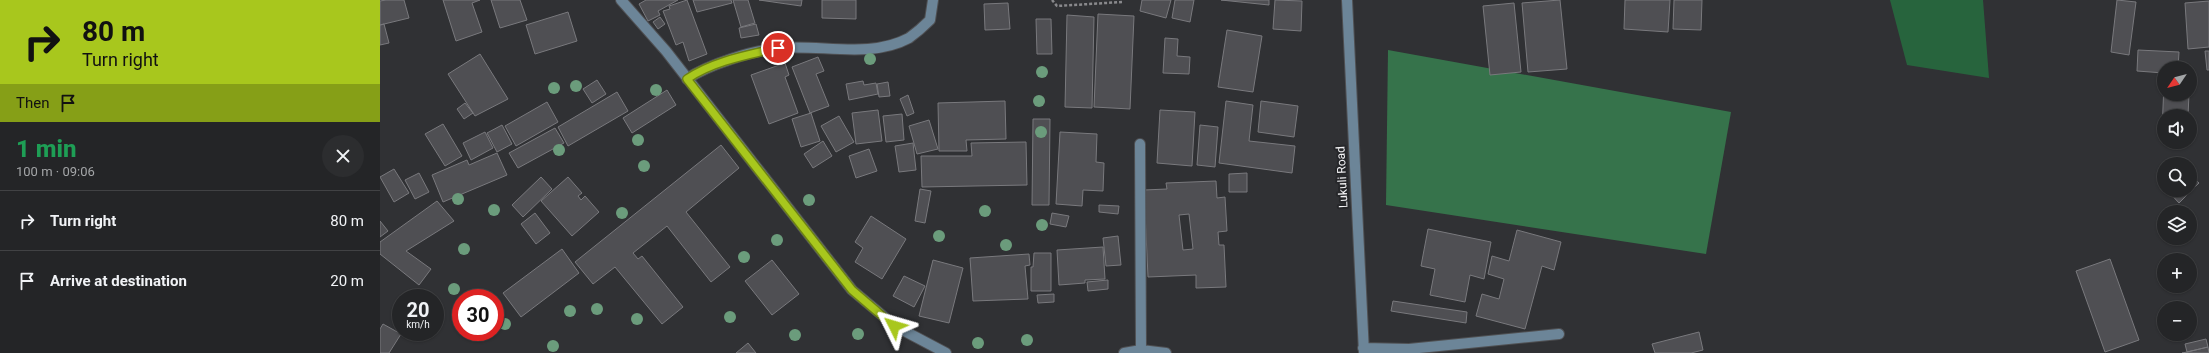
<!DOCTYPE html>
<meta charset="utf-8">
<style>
:root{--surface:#242527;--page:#2c2d2f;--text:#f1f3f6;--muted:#a3a5a7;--line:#414244}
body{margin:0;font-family:Roboto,sans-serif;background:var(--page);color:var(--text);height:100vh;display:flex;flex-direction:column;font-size:15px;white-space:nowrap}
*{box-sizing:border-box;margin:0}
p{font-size:13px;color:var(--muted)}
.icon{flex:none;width:22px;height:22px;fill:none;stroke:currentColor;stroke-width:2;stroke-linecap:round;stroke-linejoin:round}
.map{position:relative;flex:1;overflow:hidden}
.sheet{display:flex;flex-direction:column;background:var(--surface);width:380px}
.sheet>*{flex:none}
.guide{background:#a8c71d;color:#111;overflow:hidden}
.needle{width:26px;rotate:235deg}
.fabs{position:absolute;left:1777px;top:61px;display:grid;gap:8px}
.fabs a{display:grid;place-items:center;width:40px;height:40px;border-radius:50%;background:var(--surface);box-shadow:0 1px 3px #0004,0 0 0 1px var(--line);font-size:20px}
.speed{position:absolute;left:12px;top:289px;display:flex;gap:8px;font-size:20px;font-weight:700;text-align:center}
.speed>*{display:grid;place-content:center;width:52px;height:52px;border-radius:50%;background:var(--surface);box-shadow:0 1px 3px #0004,0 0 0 1px var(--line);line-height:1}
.speed small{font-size:10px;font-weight:400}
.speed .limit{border:6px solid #d22;background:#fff;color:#111}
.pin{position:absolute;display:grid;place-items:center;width:34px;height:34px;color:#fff;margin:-17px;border:2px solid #fff;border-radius:50%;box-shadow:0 1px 4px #0007}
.me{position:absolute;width:44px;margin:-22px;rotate:310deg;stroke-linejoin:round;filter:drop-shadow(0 0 3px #0008)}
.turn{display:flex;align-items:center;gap:14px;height:84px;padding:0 16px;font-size:18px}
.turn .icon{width:52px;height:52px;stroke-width:2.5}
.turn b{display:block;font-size:28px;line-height:34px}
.then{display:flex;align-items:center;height:38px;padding:0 16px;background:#0003;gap:8px;font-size:15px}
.round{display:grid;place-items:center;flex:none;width:42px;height:42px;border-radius:21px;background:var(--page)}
.overview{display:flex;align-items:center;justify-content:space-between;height:68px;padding:0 16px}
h1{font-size:24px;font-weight:800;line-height:30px;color:#1e9e55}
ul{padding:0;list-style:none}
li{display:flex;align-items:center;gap:12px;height:60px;padding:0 16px;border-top:1px solid var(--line)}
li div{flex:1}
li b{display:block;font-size:15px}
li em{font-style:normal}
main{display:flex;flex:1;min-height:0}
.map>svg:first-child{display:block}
.green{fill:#27643d}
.forest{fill:#36734b}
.building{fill:#4f4f53;stroke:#79797d;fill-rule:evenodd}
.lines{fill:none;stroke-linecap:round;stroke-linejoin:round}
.minor-casing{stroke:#4f5053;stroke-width:12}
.path{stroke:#89898c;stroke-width:2.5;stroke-dasharray:3 2;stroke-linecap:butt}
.minor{stroke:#6c8598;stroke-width:10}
.tree{fill:#6b9c7c}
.route-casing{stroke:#6d8113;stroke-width:10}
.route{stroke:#a8c71d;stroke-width:7}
.labels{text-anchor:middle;stroke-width:4;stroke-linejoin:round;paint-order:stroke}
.street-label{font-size:12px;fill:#f3f3f5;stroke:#26272a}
</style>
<main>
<section class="sheet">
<div class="guide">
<div class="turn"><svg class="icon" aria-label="right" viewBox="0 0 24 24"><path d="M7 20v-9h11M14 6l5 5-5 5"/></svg><div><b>80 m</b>Turn right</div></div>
<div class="then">Then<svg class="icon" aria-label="arrive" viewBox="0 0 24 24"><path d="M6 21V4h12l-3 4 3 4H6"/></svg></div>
</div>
<div class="overview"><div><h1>1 min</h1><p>100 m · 09:06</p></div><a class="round"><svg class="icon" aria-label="close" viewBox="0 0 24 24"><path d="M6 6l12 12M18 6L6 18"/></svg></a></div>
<ul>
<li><svg class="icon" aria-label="right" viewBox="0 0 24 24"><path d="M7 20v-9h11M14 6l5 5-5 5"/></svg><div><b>Turn right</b></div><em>80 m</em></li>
<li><svg class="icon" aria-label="arrive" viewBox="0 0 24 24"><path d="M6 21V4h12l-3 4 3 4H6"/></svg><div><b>Arrive at destination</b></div><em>20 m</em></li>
</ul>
</section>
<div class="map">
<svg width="1829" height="353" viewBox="0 0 1829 353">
<rect width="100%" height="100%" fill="#303134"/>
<path class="green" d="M1510,0H1603L1609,78L1527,65Z"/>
<path class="forest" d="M1008,50L1351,112L1326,254L1006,205Z"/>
<path class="building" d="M6,0H24L29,18L0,25V1Z
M63,0H100L92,3L102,32L76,41Z
M111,0H140L147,20L120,28Z
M266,0H298L278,11L280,15L268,21L259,4Z
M307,0L327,54L309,61L303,42L296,45L283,11L290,9L289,6Z
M313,0H351L352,3L317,12Z
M353,0H368L375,23L361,27Z
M379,0H422L421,6Z
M442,0H476V19L442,18Z
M762,0H791L786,18L760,11Z
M795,0H814L810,22L792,18Z
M841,0H889V5Z
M895,0L922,1L921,31L893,29Z
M1180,0L1187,69L1148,72L1142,3Z
M1245,0H1290L1288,32L1244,29Z
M1294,0H1322L1321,30L1293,29Z
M1737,0L1756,2L1749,55L1731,52Z
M1829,1V47L1808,49L1805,3Z
M628,3L630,29L605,30L604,4Z
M1134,3L1141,72L1110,75L1103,6Z
M188,12L197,41L155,54L146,25Z
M718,14L754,16L750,109L714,107Z
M687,15L714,17L712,108L685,107Z
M280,17L285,24L278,29L273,22Z
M656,19H671L672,54H657Z
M4,24L9,43L0,45V25Z
M376,24L379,35L361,38L359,28Z
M847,30L882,36L873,92L838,87Z
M785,38L798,39L797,56L810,57L809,74L783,73Z
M1758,50L1799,52L1798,68H1784V73L1757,71Z
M1825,51H1829V70H1827Z
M100,54L128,99L95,116L68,74Z
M438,57L444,71L436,74L449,106L430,113L412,67Z
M405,63L409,75L405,77L418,113L389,124L371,75Z
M217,80L226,94L212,103L203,89Z
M483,81L484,85L496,83L498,94L469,100L466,84Z
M508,82L510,96L499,97L497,84Z
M1784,84V94H1809L1808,116H1784V131H1782Z
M287,90L296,105L252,133L243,118Z
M237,92L248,111L188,146L178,127Z
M528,95L534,113L527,116L520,99Z
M625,101L626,139L586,140L587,151H559L558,103Z
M846,101L873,105L869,141L915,146L912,173L839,163Z
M881,101L918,106L914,137L878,132Z
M167,102L178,122L136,146L125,126Z
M85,103L93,113L84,119L77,109Z
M498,110L502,141L476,144L472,113Z
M780,110L815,112L812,166L777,163Z
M431,113L440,141L421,147L412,119Z
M522,114L524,140L506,142L503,116Z
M459,116L474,142L456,152L441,126Z
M653,119H670L669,205H652Z
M549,120L558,149L537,154L529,126Z
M63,124L82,156L65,166L45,134Z
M122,125L132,144L117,152L107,133Z
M820,125L838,127L835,167L817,165Z
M175,128L184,143L138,168L129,153Z
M105,132L113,148L91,160L83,143Z
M680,132L717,134L716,162L724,163L723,191L703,190L702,206L676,204Z
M443,141L452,156L433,168L424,154Z
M646,142L647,185L542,187L541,156H592L591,143Z
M533,143L536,170L519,172L515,146Z
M341,145L359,168L306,212L350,267L331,282L287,226L253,253L258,259L262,256L303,307L282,324L235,267L213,284L195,262Z
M489,149L497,171L476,178L469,156Z
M117,153L127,175L63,202L52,175L87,160L89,165Z
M14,169L29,193L14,202L0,177Z
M39,173L49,192L35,199L25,180Z
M867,173V192H849V174Z
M1810,174L1819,183L1799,203L1787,190H1810Z
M161,177L172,189L143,217L132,205Z
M188,177L202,193L198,196L201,200L205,196L219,212L192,236L161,201Z
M836,181L837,198L845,197L847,231L838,232L839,245H844L846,287L816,288V275L768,277L764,190L787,189L786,183ZM809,214L813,249L803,250L799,215Z
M540,189L551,191L545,223L535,221Z
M57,201L74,221L26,251L51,269L39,285L0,254V242Z
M719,205L739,206L738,214L719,212Z
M155,213L170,233L156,244L141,224Z
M672,213L689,216L686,227L670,224Z
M491,216L526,239L502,279L475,262L483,248L475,242Z
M0,221L8,231L0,237Z
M1048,229L1111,242L1104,279L1090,275L1085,302L1050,295L1055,269L1041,266Z
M1137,230L1181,242L1174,270L1162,266L1145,329L1096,316L1102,294L1119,299L1124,279L1108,274L1112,256L1129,261Z
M738,236L741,265L726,266L723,238Z
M723,247L725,279L705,280V283L679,285L677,250Z
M182,249L199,273L141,317L123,293Z
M654,253H671V291H651V267H653Z
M649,254L650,265L645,266L648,299L593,301L590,258Z
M1730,259L1759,340L1725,352L1696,271Z
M392,260L419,294L392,315L365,281Z
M553,260L583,268L569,323L539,316Z
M524,276L545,286L534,307L513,296Z
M728,280V289L708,291L707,282Z
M674,294V302L658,303L657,295Z
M1013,301L1087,312L1086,323L1011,311Z
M3,324L21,334L9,353H0V329Z
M1319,332L1323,350L1311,353H1275L1272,344Z
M1826,339L1828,347L1807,352L1805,344Z
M368,343L376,353H356Z
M1828,347L1829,353H1802L1807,352Z"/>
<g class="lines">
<defs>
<path id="minor" d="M241,0L286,51L472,290L515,326L566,353
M967,0L984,353
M307,79C327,65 374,50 399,48C441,44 490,59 529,38C536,33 544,26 550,20L553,0
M760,144L761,350
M983,348L1029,349L1179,334
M744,353L761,350L786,353"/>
</defs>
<use href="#minor" class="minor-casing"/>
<path class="path" d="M672,0L677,6L742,2"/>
<use href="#minor" class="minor"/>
</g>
<g class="tree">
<circle cx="490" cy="59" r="6"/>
<circle cx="662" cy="72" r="6"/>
<circle cx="196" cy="86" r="6"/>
<circle cx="174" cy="88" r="6"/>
<circle cx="276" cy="90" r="6"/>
<circle cx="659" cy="101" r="6"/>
<circle cx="661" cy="132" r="6"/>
<circle cx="258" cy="140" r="6"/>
<circle cx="179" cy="150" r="6"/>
<circle cx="264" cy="166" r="6"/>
<circle cx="78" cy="199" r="6"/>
<circle cx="429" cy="200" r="6"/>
<circle cx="114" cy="210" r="6"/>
<circle cx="605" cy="211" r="6"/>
<circle cx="242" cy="213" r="6"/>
<circle cx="662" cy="225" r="6"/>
<circle cx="559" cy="236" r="6"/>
<circle cx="397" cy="240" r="6"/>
<circle cx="626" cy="245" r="6"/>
<circle cx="84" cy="249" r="6"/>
<circle cx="364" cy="257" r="6"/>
<circle cx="74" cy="289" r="6"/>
<circle cx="217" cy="309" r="6"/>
<circle cx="190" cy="311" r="6"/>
<circle cx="350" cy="317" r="6"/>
<circle cx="257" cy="319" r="6"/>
<circle cx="125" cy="324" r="6"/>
<circle cx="478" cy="334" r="6"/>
<circle cx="415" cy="335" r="6"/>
<circle cx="647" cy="340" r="6"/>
<circle cx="598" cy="343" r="6"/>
<circle cx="173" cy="346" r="6"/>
</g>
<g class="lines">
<defs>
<path id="route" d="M398,48C368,55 333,61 307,79L472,290L514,326"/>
</defs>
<use href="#route" class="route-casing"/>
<use href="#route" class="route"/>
</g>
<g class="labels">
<g class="street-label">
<text transform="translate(962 177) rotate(-93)" y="4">Lukuli Road</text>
</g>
</g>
</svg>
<div class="fabs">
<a><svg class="needle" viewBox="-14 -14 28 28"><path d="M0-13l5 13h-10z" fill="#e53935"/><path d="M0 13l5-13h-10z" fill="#a3a5a7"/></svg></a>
<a><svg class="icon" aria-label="sound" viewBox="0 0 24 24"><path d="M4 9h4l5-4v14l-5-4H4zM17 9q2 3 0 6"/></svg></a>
<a><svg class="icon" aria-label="search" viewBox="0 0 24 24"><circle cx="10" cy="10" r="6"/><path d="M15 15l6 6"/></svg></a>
<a><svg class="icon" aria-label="layers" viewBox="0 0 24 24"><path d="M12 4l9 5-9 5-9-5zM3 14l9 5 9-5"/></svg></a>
<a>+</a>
<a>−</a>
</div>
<div class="speed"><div>20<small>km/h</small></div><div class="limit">30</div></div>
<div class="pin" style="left:398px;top:48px;background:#d93025"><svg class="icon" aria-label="arrive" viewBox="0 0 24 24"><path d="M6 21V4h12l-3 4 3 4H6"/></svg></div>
<svg class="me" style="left:514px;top:326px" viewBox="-20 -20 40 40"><path d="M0-17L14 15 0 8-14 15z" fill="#a8c71d" stroke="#fff" stroke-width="4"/></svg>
</div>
</main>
